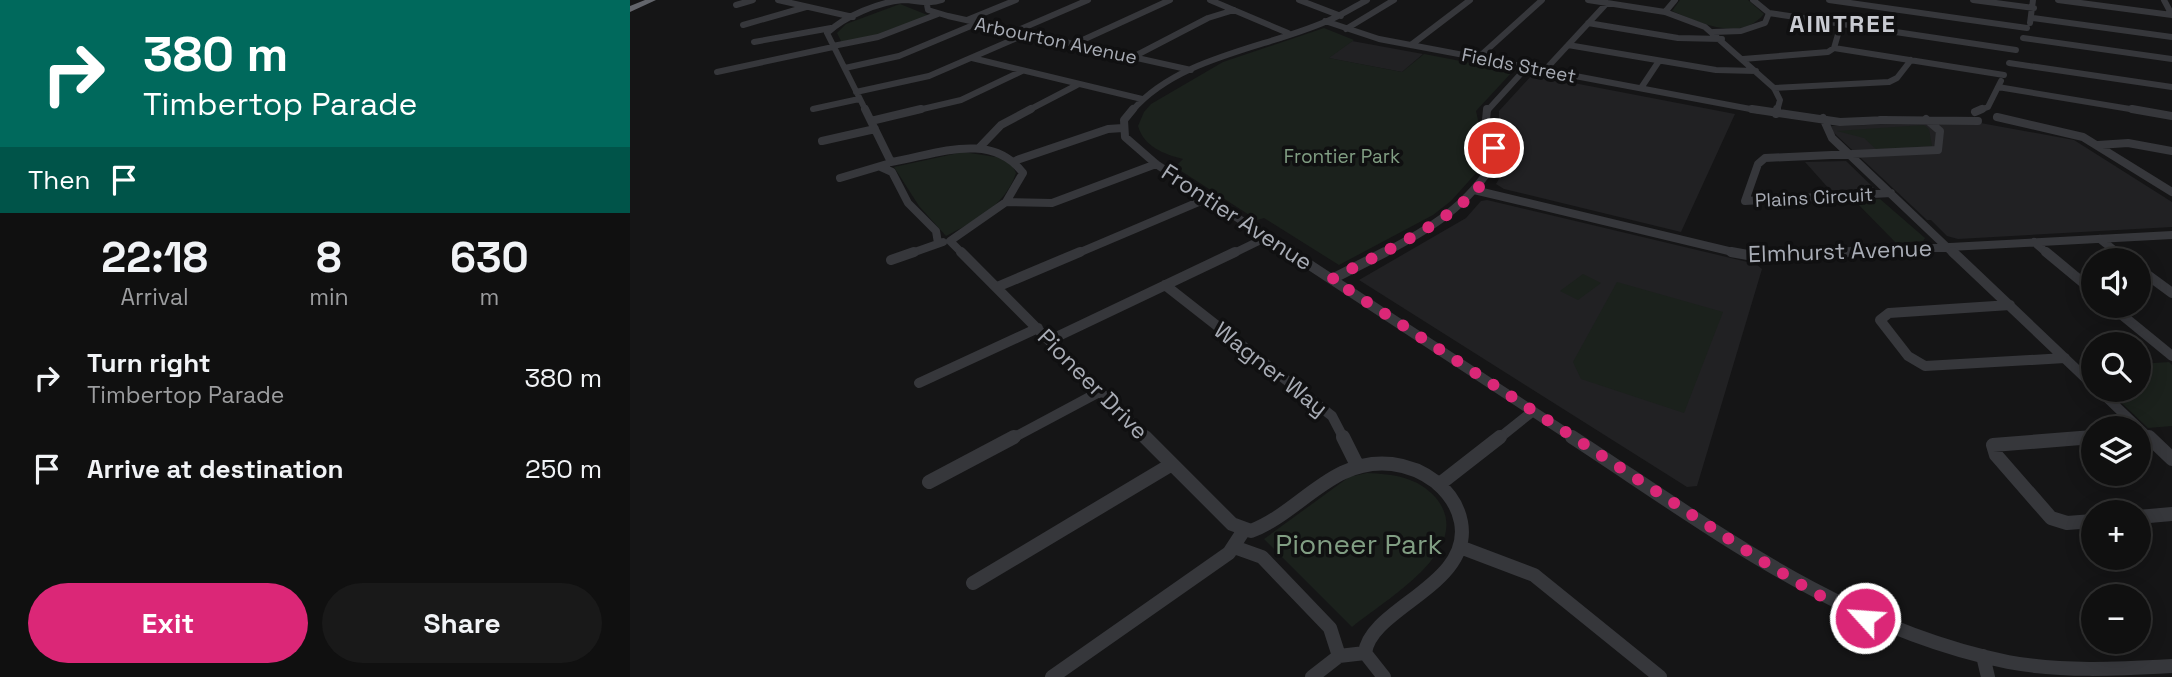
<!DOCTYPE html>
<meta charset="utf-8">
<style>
:root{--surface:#101010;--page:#191919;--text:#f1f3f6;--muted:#9c9d9f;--line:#303030;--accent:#db2777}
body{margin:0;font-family:"Space Grotesk",sans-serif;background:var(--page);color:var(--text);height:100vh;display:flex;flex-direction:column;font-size:26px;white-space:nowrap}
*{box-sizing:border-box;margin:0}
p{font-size:23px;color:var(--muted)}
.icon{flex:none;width:38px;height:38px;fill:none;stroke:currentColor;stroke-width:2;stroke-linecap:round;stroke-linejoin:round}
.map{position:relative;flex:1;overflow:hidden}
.panel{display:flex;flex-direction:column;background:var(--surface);width:630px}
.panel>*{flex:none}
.guide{background:#00695c;color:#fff;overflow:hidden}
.tools{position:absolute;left:1451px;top:248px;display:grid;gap:14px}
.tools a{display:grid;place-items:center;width:70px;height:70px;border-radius:50%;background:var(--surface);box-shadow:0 4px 18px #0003,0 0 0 2px var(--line);font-size:35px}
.pin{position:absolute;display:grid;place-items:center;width:60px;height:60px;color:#fff;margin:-30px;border:4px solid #fff;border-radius:50%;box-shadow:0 2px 7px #0007}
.me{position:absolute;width:77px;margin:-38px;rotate:296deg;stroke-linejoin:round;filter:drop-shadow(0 0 5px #0008)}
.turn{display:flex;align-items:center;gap:24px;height:147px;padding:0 28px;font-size:32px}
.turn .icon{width:91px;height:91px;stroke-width:2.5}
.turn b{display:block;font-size:49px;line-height:60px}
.then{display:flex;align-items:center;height:66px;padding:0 28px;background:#0003;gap:14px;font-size:26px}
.eta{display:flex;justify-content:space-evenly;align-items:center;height:119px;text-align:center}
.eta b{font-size:42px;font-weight:700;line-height:49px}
.cta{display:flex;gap:14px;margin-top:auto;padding:14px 28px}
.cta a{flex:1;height:80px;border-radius:42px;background:var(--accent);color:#fff;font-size:28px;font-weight:700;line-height:80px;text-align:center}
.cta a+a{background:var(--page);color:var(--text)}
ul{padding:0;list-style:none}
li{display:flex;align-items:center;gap:21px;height:91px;padding:0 28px}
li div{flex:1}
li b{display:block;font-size:26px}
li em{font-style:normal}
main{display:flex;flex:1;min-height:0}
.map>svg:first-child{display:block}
.built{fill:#212123}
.green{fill:#1b211c}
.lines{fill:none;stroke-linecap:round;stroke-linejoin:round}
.minor-far3{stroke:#36373b;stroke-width:6}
.minor-far2{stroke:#36373b;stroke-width:8}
.minor-far1{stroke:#36373b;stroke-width:10}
.minor{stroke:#36373b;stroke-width:14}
.highway{fill:#63656b;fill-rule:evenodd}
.route{stroke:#db2777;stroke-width:12;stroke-dasharray:0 21.6}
.labels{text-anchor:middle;stroke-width:7;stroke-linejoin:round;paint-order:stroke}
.far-street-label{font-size:19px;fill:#a8acb5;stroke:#101011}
.far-park-label{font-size:19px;fill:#819e83;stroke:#101011}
.street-label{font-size:23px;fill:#a8acb5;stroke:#101011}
.far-district-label{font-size:24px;font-weight:bold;letter-spacing:2px;fill:#c9cbd2;stroke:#101011}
.near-park-label{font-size:28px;fill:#819e83;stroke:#101011}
</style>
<main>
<section class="panel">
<div class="guide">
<div class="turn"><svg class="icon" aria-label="right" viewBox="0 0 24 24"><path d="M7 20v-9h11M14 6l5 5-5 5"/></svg><div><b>380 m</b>Timbertop Parade</div></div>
<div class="then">Then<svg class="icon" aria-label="arrive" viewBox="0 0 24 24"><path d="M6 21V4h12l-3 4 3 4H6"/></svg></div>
</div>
<div class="eta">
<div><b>22:18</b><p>Arrival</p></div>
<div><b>8</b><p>min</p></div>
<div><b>630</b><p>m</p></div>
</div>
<ul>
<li><svg class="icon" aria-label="right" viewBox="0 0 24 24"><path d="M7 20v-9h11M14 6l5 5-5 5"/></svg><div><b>Turn right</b><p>Timbertop Parade</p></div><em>380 m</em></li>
<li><svg class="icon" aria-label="arrive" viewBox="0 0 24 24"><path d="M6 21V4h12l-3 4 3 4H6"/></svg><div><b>Arrive at destination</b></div><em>250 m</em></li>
</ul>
<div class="cta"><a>Exit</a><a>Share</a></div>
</section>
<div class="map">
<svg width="1542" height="677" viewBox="0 0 1542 677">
<rect width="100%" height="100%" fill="#151516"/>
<path class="built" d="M722,41L793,54L772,72L698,58Z
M902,75L1105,114L1051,232L874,189L866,184L880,160L869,123V111Z
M1345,122L1444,140L1542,202V227L1328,239L1317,236L1301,220H1297L1203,132L1201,126Z
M1216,161L1244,188L1201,191L1175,162Z
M857,200L1126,264L1132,269L1067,486L1057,487L729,280L836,218L851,201Z"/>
<path class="green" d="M1050,0H1118L1134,14C1110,43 1069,22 1042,11Z
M270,4L300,16L243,37L212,43L207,33L216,24Z
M694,28L724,40L699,58L772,72L794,54L883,71L846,111L855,151L853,164L847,172L821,201L803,215L709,265L634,218L627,220L545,167L553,159C534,154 514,147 508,126L514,112L521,104L593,62Z
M1294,125L1299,129L1302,146L1246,149L1234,138L1207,131Z
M333,152L379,159L386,173C375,206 345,221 316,236L289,206L264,167Z
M1250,199L1295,238L1293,241L1266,243L1224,200Z
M953,274L971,283L948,300L930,291Z
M987,282L1093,312L1054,413L951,379L943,362Z
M1539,362L1542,365V426L1518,428L1478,390H1508L1509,364Z
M737,473C763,474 788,477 806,498C847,548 756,599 722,627L634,539L719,477Z"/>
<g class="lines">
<path class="minor-far3" d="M148,0L223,17
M580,0L658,33
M669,0L711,16
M958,0L1035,12L1075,27L1144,88L1150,100L1147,111
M1199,0L1397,28
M1343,0L1404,8
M1428,0L1542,15
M1534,0L1542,15
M106,5L123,0
M297,5L298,10L318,16L561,70
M1035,12L1045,0
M1139,13L1386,50
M1403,18L1542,37
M337,20L386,0
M695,21L749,39L1131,111
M958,23L1048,38L1092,39
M1400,23L1403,0
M113,25L176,7
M716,29L764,0
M386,31L458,0
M1083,32L1111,31L1135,23L1139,13L1123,0
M1393,38L1542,59
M124,42L201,28
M444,44L540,0
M781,45L840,0
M938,45L1086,70L1126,71
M203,46L248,37L308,14
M1204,48L1374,75
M503,57L578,18L604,10
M849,57L912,0
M342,58L512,99
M1113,59L1198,52L1204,48L1211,24
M1379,63L1542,87
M215,68L269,56L348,23
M915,70L977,3
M87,72L203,47
M1368,87L1512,111
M1011,88L1029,61
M1144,88L1259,82L1267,78L1281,60
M226,92L299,76L396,34
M183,109L229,99
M236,111L197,33C215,16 249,2 273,0C287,0 298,5 312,0
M284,111L331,100L392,71
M397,111L447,85
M502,111C550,55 641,48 704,18C715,13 726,6 737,0
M857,111L897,67
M1347,111L1358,107L1371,81"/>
<path class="minor-far2" d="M235,109L261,162C305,155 361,130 393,173L376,202L320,241L333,254
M503,109L494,120L495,137L526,164L662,254
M1122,109L1210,122L1256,120
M1502,109L1542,116
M1345,112L1352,109
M1146,114L1147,109
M1367,117L1453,137L1542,192
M1193,118L1202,138L1324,254
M1250,120L1348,121
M241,121L291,109
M192,141L245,129
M1468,145L1498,143L1542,151
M349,148L371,125L401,109
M387,160L478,129L493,128
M251,167L262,172L278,203L306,231L308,243
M210,178L257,164
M844,190L1111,254
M1261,193L1115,201L1128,164L1135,158L1308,150L1310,131L1296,119
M376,202L422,203L526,164
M1470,239L1489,254
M1404,242L1418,254
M279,254L313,242
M446,254L578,198
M602,254L637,237
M752,254C798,230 839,206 865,160L856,120L857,109
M1189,254L1542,235"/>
<path class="minor-far1" d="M331,252L517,439
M660,252L945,439
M1101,252L1129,257L1222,252
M1323,252L1463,385
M1416,252L1463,291
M1487,252L1499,261
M261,260L284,252
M1508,268L1542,293
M702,279L755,252
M535,285L702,416L714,439
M367,287L450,252
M1380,305L1259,313L1250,320L1278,356L1295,366L1435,358
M1481,306L1542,356
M420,340L605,252
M289,383L408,328
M1469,390L1520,439
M381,439L471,391
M868,439L903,411
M1443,439L1463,437"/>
<path class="minor" d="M515,437L602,524L621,531C671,512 702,457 762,464C778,466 793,472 806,482C818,492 828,506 831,522C843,585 740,608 735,653L754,677
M713,437L728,467
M942,437C1080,527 1213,629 1378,662C1432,672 1487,669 1542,666
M1463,437L1363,445L1366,455L1421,518L1437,523L1463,521
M1519,437L1542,459
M299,482L384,437
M811,483L870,437
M1508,517L1542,514
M604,547L632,557L700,628L709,656
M830,547L904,575L1030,677
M343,583L542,464
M1353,656L1358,677
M422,677L599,553L614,530
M682,677L709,656L735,653"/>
<path class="highway" d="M15,0H26L0,12V6Z"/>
</g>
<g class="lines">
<path class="route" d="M864,148C873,202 741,257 702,279L1131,560L1185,593L1235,618"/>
</g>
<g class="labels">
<g class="far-street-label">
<text transform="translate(426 40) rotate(12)" y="7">Arbourton Avenue</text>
<text transform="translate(889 65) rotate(11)" y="7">Fields Street</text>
<text transform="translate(1184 197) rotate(-3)" y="7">Plains Circuit</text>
</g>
<g class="far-park-label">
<text x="712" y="163">Frontier Park</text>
</g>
<g class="street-label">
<text transform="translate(607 217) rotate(33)" y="8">Frontier Avenue</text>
<text transform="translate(1210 251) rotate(-2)" y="8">Elmhurst Avenue</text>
<text transform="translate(641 369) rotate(38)" y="8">Wagner Way</text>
<text transform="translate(463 384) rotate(45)" y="8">Pioneer Drive</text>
</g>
<g class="far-district-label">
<text x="1213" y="32">AINTREE</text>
</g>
<g class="near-park-label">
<text x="729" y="554">Pioneer Park</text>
</g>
</g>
</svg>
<div class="tools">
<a><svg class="icon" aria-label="sound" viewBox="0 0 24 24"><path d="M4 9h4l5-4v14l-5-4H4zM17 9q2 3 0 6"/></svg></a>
<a><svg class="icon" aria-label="search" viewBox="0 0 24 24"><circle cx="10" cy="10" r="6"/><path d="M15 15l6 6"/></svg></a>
<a><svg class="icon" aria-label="layers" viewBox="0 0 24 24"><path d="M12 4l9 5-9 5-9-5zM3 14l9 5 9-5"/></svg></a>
<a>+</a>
<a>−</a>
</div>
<div class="pin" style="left:864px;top:148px;background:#d93025"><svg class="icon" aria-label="arrive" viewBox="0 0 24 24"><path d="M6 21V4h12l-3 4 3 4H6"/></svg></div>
<svg class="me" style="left:1235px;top:618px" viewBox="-20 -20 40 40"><circle r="17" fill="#db2777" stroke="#fff" stroke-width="3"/><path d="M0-11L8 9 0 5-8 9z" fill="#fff"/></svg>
</div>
</main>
